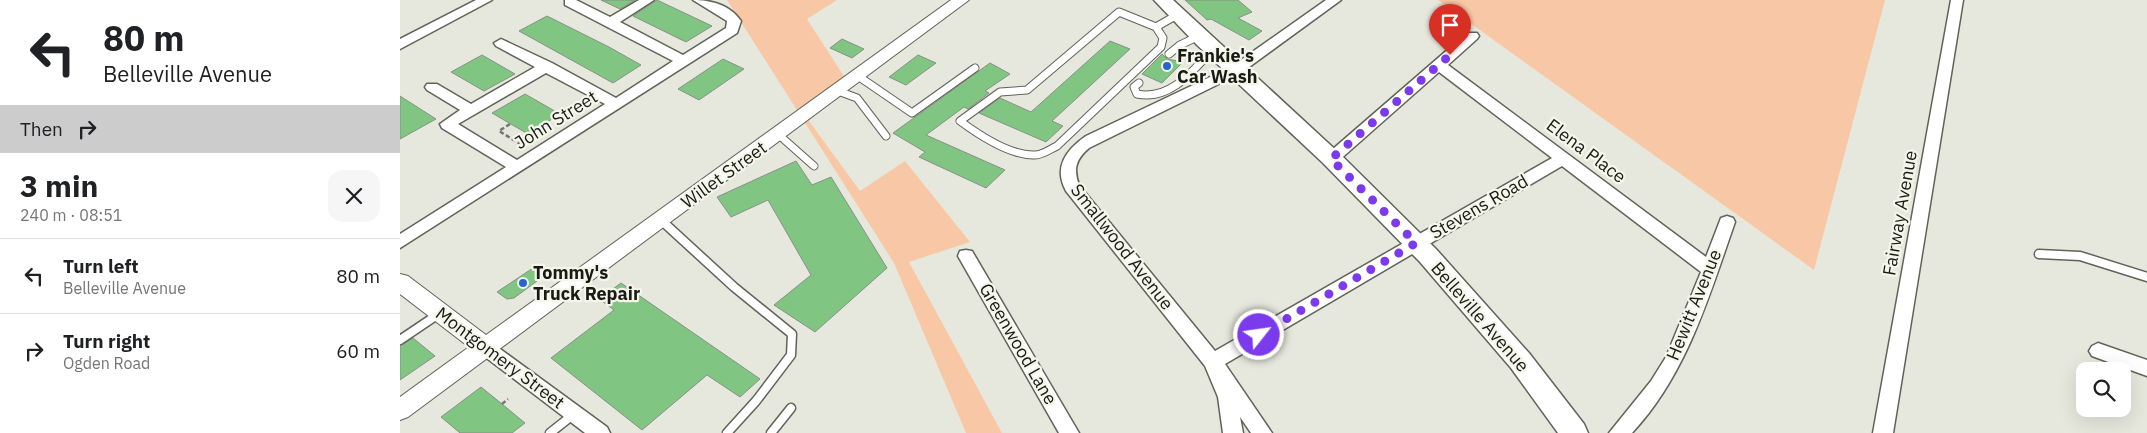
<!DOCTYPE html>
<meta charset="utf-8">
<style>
:root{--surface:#fff;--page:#f6f6f6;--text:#202124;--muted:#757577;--line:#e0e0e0}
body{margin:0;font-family:"IBM Plex Sans",sans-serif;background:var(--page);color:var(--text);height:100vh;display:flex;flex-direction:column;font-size:19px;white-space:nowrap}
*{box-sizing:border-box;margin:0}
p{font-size:16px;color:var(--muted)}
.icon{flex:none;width:28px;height:28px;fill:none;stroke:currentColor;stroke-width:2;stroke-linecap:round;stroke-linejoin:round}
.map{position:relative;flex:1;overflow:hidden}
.drawer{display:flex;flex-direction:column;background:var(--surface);width:400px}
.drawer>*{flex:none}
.banner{background:#fff;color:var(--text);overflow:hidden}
.fabs{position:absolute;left:1676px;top:362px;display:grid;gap:10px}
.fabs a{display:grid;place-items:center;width:55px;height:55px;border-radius:10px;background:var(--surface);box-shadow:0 5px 20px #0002;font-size:25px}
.pin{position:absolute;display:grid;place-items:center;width:42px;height:42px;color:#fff;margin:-51px -21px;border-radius:50% 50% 50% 0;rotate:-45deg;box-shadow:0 0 5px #0007}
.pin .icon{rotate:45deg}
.me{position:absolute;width:55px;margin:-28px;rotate:60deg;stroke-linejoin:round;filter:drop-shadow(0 0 4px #0008)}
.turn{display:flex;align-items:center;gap:18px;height:105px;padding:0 20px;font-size:22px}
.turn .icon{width:65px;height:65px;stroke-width:2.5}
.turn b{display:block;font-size:35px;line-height:42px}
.then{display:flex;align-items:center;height:48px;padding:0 20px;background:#0003;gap:10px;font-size:19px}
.round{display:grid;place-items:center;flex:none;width:52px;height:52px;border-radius:15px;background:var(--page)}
.head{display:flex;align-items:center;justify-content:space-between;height:85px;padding:0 20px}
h1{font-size:30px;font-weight:700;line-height:38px}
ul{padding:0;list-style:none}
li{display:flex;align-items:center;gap:15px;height:75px;padding:0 20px;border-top:1px solid var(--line)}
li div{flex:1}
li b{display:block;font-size:19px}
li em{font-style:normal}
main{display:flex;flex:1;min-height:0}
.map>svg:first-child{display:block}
.green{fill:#f8c8a6}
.building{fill:#81c582;stroke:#889088}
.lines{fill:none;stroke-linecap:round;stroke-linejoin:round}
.service-far1-casing{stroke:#616359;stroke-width:9}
.service-casing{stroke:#616359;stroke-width:11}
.minor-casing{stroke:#616359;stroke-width:3}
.tertiary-casing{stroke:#616359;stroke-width:2}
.secondary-casing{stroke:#616359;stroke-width:3}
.path{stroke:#757770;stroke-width:2.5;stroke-dasharray:4.5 2.5;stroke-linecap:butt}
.service-far1{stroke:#fff;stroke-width:7}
.service{stroke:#fff;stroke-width:8}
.minor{fill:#fff;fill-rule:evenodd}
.tertiary{fill:#fff;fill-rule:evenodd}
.secondary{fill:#fff;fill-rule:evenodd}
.route{stroke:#7c3aed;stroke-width:9;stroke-dasharray:0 16.2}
.poi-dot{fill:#2764d1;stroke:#f4f6ea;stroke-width:2}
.labels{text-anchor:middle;stroke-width:4.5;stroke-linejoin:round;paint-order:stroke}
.poi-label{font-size:18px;font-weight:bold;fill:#191a16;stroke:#f4f6ea;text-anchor:start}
.street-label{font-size:18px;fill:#191a16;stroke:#f4f6ea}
</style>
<main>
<section class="drawer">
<div class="banner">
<div class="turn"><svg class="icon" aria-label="left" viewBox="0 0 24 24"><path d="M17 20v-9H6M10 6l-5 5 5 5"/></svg><div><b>80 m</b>Belleville Avenue</div></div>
<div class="then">Then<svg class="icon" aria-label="right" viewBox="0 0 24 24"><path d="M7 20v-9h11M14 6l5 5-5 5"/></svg></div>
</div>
<div class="head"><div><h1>3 min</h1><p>240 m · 08:51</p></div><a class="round"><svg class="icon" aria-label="close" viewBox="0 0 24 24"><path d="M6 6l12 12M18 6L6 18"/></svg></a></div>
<ul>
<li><svg class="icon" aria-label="left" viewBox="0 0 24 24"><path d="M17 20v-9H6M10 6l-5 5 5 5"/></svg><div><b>Turn left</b><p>Belleville Avenue</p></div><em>80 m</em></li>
<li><svg class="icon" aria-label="right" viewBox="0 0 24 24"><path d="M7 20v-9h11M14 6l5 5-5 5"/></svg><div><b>Turn right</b><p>Ogden Road</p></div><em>60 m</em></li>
</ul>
</section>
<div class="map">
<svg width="1747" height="433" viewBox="0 0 1747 433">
<rect width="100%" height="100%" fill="#e6e8dd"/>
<path class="green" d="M327,0H437L407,19L449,84L409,121L460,191L505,161L570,242L509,262L602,433H566L494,263Z
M1038,0H1485L1414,270Z"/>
<path class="building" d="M201,0H235L220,9Z
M257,0L312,26L286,42L233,16Z
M785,0H838L852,12L838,18L862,31L849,40L811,19L807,20Z
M147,16L209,47L241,65L213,83L119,31Z
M442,39L464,49L452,58L430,48Z
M710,41L730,49L652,121L663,126L646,142L579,113L600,98L631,112Z
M762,54L767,59L783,62L762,83L742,74Z
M82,55L115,74L84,91L51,72Z
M518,55L536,63L506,85L489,77Z
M323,59L344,69L299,100L278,89Z
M590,63L610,74L585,91L589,93L568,109L564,107L526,135L605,170L586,188L519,157L525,152L493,133Z
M125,94L160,114L128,134L92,113Z
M0,96L36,119L0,139Z
M396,161L412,185L431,177L487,268L415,332L374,305L411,275L368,200L331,217L317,197Z
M136,266L148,273L114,298L107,299L97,292Z
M221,283L360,379L340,397L307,375L242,430L151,358L214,310L199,299Z
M13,338L35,356L0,380V346Z
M81,387L102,404L125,423L112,433H60L41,417Z"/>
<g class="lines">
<defs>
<path id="service-far1" d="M719,12L756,27L763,38L761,47L657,146C650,149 643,155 635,155C610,156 579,135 560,121L600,92L627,90Z
M756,27L777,15
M769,54L780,45L799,36
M458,76L512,113L575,68
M739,83L734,87L737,94C770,101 793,71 813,49
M438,91L457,98L486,136
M379,135L414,166"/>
<path id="service" d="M262,221L334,287L392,334L391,355L356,401L327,433
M1639,254L1680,256L1747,277
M0,340L40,313
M150,433L174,414
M371,433L391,408"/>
<path id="minor" d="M76,0H92L0,49V39Z
M165,0H176L210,17L239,0H254L220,22L283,55L326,28L327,21L293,0C311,0 330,5 341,21L337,33L0,248V234L106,167L42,128L40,124L60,110L27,90L25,87L27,84H37L71,104L135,67L96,46L94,43L101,39L152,63L216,98L273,61L165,5ZM146,73L205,104L117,160L58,124Z
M926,0H941L841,73L689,148C676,159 673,169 679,185L815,351L1152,158L1039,72L936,163H926L923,159L926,155L1067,33H1077L1079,36L1077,39L1048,65L1306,257L1321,218L1327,216L1333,218L1335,222C1309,296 1287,374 1232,433H1209L1251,381L1266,357L1301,272L1162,166L825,364L872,433H851L840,417L843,433H823L818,397L805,366L666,191C653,167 666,150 686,136L831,67Z
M1551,0H1563L1493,433H1473Z
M566,250L572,251L679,433H659L558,256L560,251Z
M86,340L92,343L207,427L210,433H185L80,353L77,348L80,343Z
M1698,343L1747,360V376L1692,356L1689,351L1692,346Z"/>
<path id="tertiary" d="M551,0H569L8,417L0,420V397L69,347L0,294V274L8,276L86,335Z"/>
<path id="secondary" d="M754,0H773L939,153L1036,249L1129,353L1184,424L1188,433H1158L1111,368L1020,262L923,163L797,45Z"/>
</defs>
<use href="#service-far1" class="service-far1-casing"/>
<use href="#service" class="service-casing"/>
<use href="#minor" class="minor-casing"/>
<use href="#tertiary" class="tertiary-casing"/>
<use href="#secondary" class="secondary-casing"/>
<path class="path" d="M110,124L99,131L125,147
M102,404L108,399"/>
<use href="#service-far1" class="service-far1"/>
<use href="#service" class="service"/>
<use href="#minor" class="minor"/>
<use href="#tertiary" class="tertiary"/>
<use href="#secondary" class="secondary"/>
</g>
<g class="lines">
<path class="route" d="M859,335L1016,243L931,159L1050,55"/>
</g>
<g class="poi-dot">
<circle cx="767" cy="66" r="5"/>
<circle cx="123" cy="283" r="5"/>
</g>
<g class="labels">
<g class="poi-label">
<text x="777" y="62">Frankie's<tspan x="777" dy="21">Car Wash</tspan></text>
<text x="133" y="279">Tommy's<tspan x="133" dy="21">Truck Repair</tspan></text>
</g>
<g class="street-label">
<text transform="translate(156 120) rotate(-32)" y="6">John Street</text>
<text transform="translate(1186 151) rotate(37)" y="6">Elena Place</text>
<text transform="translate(324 175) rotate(-36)" y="6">Willet Street</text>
<text transform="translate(1079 207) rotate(-30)" y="6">Stevens Road</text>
<text transform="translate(1500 213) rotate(-80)" y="6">Fairway Avenue</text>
<text transform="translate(722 247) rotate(52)" y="6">Smallwood Avenue</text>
<text transform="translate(1294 305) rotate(-68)" y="6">Hewitt Avenue</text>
<text transform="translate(1080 317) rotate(49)" y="6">Belleville Avenue</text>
<text transform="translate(618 344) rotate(60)" y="6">Greenwood Lane</text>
<text transform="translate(100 358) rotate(37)" y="6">Montgomery Street</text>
</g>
</g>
</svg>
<div class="fabs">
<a><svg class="icon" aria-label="search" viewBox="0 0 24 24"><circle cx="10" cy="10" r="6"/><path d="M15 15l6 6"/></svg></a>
</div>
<div class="pin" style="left:1050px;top:55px;background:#d93025"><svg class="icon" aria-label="arrive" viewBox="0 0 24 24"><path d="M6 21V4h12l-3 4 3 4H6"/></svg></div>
<svg class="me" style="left:859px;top:335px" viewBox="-20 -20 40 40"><circle r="17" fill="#7c3aed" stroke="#fff" stroke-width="3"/><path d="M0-11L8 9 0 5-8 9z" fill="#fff"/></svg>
</div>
</main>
